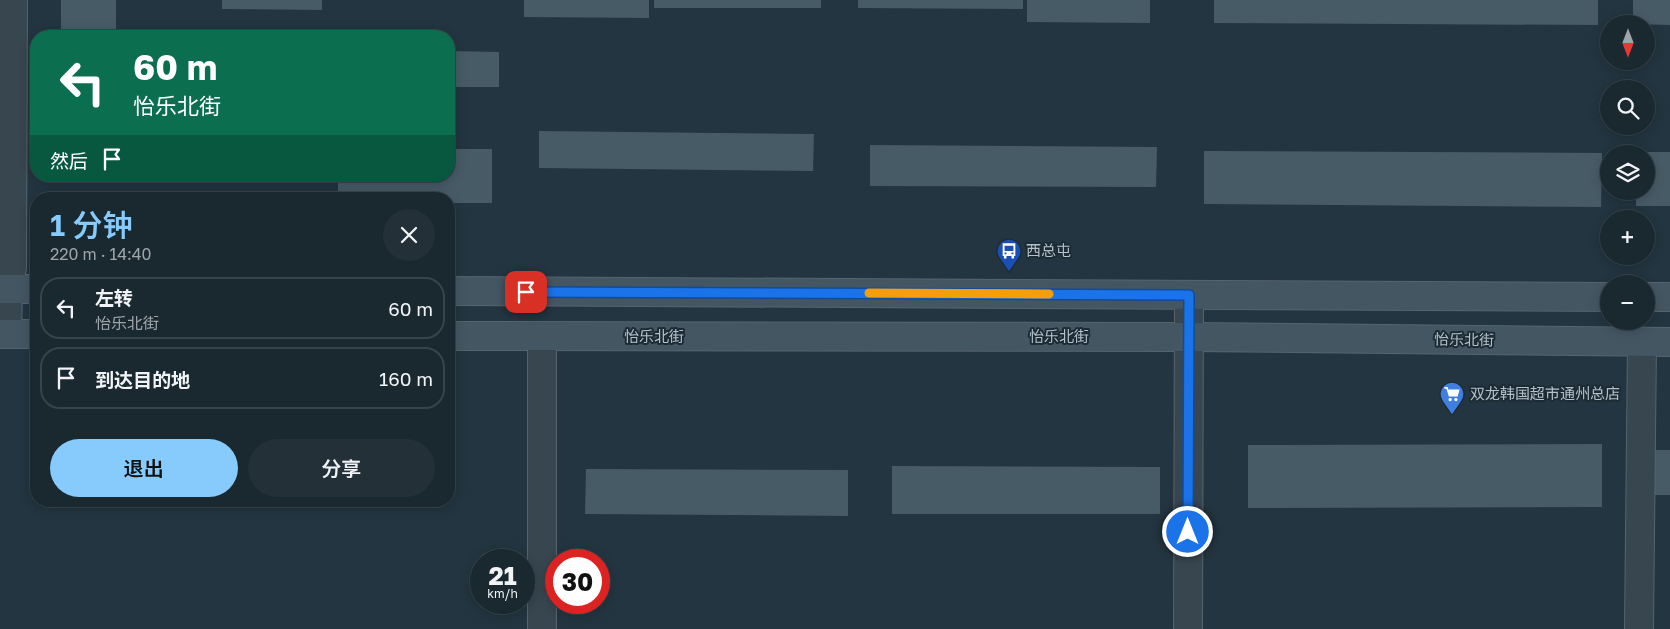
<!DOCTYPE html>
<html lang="zh">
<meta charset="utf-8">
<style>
:root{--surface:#1a2830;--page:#233038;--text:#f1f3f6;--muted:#9fa6ab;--line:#38444c;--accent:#87cbfd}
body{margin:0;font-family:"Golos Text","Noto Sans SC",sans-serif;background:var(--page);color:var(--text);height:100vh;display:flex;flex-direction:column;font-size:19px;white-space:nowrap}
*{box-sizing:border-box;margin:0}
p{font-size:16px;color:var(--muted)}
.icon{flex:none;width:28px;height:28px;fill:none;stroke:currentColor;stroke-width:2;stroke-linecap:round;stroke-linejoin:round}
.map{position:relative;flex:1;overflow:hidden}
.drawer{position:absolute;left:30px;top:192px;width:425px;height:315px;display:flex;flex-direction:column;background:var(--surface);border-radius:20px;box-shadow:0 2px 12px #0003,0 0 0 1px var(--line)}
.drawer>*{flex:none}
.top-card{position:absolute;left:30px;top:30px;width:425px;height:152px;border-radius:20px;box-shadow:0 2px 12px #0003,0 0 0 1px var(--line);background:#0b6e4f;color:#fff;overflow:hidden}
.needle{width:32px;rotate:180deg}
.buttons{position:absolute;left:1600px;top:15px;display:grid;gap:10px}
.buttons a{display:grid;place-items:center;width:55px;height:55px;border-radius:50%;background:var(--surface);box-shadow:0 2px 12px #0003,0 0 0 1px var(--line);font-size:25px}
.speed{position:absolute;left:470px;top:549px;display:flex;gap:10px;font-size:25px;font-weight:700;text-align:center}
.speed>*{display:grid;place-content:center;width:65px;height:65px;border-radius:50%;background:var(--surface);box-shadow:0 2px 12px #0003,0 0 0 1px var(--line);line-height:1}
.speed small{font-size:12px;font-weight:400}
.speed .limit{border:8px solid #d22;background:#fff;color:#111}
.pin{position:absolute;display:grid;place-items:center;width:42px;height:42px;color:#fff;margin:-21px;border-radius:10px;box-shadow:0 2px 8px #0006}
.me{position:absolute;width:55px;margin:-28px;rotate:0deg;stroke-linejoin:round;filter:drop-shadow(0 0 4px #0008)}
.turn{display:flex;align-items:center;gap:18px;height:105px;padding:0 20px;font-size:22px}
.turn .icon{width:65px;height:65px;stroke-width:2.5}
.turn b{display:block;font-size:35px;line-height:42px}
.then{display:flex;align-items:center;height:48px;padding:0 20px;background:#0003;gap:10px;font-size:19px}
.round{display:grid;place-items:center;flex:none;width:52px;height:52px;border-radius:26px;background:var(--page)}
.overview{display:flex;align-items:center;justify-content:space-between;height:85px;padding:0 20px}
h1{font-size:30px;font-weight:600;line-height:38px;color:var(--accent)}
.cta{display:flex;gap:10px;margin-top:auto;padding:10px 20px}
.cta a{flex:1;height:58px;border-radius:30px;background:var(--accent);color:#111;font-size:20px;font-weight:600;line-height:58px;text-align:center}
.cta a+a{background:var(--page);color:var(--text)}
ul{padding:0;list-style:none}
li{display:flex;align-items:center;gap:15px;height:62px;margin:0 10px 8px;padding:0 10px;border:2px solid var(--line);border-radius:20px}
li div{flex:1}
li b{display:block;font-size:19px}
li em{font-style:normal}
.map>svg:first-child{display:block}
.building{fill:#475b66}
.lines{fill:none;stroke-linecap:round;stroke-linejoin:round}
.minor-casing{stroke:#56646e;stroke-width:30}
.secondary-casing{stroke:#56646e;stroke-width:30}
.minor{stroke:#384650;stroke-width:28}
.secondary{stroke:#455663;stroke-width:28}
.route-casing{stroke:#114b97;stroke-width:12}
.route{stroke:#1a73e8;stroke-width:9}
.slow{stroke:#f59e0b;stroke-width:9}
.labels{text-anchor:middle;stroke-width:4;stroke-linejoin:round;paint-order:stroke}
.poi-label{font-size:15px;fill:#b4c1cb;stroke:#1d2b35;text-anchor:start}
.street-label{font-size:15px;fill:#b4c1cb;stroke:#1d2b35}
</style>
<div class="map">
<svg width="1670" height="629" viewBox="0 0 1670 629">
<rect width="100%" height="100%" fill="#233540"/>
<path class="building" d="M61,0H116V36H61Z
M222,0H322V10L222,9Z
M524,0H649V18L524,17Z
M654,0H821V8H654Z
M858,0H1023V9L858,8Z
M1027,0H1150V23L1027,22Z
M1214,0H1598V25L1214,23Z
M1633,0H1670V25L1633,24Z
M449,51L499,52V87H449Z
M539,131L814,134L813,171L539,168Z
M870,145L1157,147L1156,187L870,186Z
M449,149H492V203H449V199H338V176H449Z
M1204,151L1602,153L1601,207L1204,204Z
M1646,152H1670V206H1636V191H1646Z
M184,176H309V183H184Z
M1602,444V507L1248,508V445Z
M1655,450H1670V495H1655Z
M892,466L1160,467V514H892Z
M586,469L848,470V516L585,514Z"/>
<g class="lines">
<defs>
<path id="minor" d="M7,334L8,289L12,267L13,0
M542,629V337
M1188,629L1189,295
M1639,629L1642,342"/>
<path id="secondary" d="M0,289H36
M449,291L1609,297
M1646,297H1670
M0,334H36
M449,336L1189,337L1670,342"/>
</defs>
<use href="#minor" class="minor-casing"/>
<use href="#secondary" class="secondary-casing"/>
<use href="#minor" class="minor"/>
<use href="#secondary" class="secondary"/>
</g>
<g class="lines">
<defs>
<path id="route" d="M526,292L1189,295L1188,532"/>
</defs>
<use href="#route" class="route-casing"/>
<use href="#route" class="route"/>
<path class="slow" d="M869,293L1049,294"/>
</g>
<defs>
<symbol id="bus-pin" viewBox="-11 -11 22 30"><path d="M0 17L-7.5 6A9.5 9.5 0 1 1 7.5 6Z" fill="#1a4fb4" stroke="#1d2b35"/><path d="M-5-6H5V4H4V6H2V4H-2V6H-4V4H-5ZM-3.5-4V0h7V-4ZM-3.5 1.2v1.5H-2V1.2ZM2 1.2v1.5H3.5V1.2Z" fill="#fff"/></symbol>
<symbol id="supermarket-pin" viewBox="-11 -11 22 30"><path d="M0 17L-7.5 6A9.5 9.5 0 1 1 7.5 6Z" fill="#3f7fe0" stroke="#1d2b35"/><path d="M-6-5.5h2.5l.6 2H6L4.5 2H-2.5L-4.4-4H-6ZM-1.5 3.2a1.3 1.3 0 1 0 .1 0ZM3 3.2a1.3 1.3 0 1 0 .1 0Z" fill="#fff"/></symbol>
</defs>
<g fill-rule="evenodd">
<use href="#bus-pin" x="995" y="237" width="28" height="38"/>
<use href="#supermarket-pin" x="1438" y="380" width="28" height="38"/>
</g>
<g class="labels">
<g class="poi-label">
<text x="1026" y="256">西总屯</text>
<text x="1470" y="399">双龙韩国超市通州总店</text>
</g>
<g class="street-label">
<text x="654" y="342">怡乐北街</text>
<text x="1059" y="342">怡乐北街</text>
<text transform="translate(1464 340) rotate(1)" y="5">怡乐北街</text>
</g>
</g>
</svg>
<div class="buttons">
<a><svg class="needle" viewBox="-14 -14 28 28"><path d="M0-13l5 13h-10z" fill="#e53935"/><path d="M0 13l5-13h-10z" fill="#9fa6ab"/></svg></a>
<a><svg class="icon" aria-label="search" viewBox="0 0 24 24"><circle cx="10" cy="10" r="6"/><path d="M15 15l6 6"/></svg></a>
<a><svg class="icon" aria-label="layers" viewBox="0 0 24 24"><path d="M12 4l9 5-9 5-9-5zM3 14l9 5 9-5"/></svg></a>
<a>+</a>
<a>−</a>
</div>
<div class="speed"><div>21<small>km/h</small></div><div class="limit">30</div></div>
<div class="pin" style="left:526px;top:292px;background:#d93025"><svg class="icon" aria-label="arrive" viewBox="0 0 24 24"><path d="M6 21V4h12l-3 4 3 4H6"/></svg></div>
<svg class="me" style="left:1188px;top:532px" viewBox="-20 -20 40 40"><circle r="17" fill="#1a73e8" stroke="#fff" stroke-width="3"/><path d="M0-11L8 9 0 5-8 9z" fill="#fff"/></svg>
<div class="top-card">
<div class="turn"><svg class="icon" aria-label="left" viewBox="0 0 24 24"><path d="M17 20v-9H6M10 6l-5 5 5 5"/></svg><div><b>60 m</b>怡乐北街</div></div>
<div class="then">然后<svg class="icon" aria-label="arrive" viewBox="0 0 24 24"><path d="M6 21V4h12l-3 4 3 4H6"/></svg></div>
</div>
<section class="drawer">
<div class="overview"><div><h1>1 分钟</h1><p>220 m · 14:40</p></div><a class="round"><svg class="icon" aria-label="close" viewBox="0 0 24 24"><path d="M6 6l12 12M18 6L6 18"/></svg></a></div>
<ul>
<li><svg class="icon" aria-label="left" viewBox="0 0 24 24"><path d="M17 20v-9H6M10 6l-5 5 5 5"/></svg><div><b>左转</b><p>怡乐北街</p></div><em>60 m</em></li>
<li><svg class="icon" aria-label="arrive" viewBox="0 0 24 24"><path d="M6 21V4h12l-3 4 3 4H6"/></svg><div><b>到达目的地</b></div><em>160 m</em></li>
</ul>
<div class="cta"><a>退出</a><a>分享</a></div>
</section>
</div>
